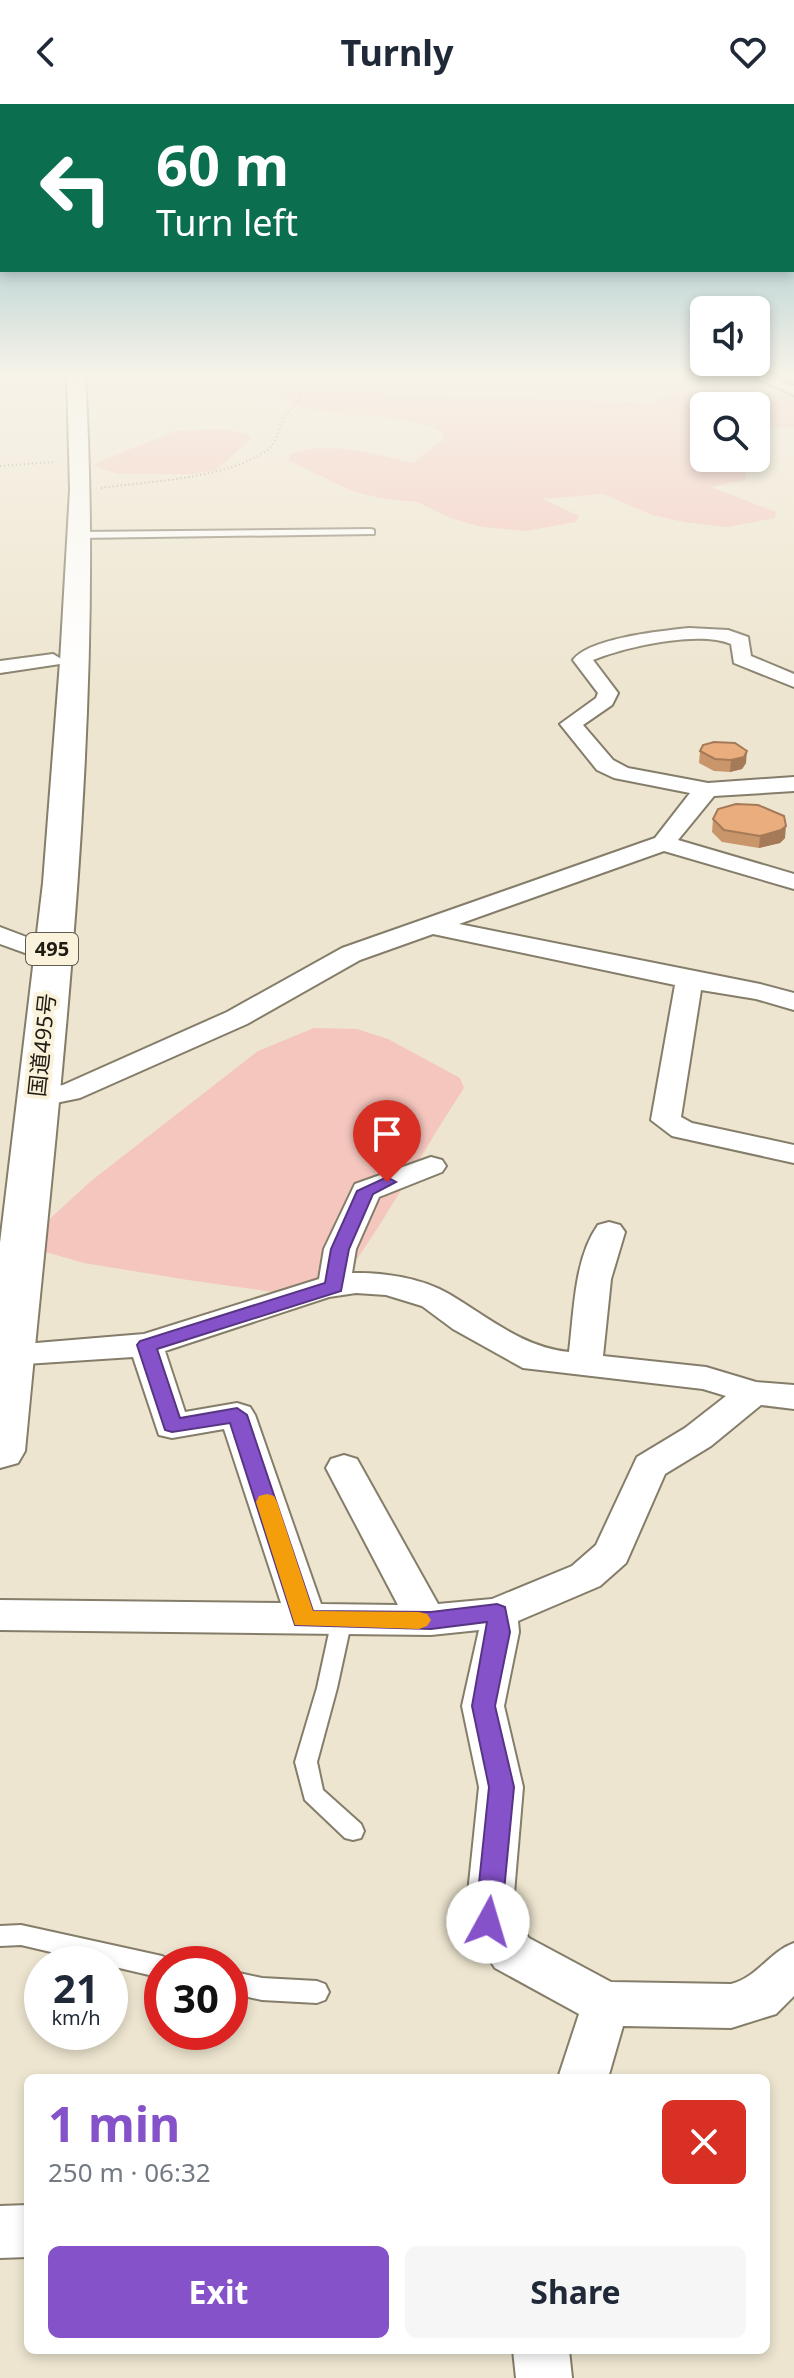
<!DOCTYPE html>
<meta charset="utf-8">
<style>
:root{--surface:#fff;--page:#f6f6f7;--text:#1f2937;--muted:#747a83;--accent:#8652ca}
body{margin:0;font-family:"Noto Sans","Noto Sans JP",sans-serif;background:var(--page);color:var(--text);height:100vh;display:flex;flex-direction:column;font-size:30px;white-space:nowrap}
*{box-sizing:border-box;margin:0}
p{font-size:26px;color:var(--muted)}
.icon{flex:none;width:44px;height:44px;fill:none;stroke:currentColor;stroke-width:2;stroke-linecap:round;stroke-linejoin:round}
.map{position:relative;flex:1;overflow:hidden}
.panel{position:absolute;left:24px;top:1970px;width:746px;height:280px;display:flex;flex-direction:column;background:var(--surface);border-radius:12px;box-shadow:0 4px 12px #0003}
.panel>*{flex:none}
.hud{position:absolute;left:0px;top:0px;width:794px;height:168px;box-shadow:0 4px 12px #0003;background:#0b6e4f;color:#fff;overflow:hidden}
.tools{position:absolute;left:690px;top:192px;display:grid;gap:16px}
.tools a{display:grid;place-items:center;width:80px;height:80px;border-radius:12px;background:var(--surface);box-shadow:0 4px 12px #0003;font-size:40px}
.speed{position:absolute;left:24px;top:1842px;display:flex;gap:16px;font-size:40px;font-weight:700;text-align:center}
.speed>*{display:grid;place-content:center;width:104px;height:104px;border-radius:50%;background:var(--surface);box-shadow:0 4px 12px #0003;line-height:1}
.speed small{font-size:20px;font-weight:400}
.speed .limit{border:12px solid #d22;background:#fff;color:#111}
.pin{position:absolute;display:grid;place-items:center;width:68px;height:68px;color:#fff;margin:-82px -34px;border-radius:50% 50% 50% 0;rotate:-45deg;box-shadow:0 0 8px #0007}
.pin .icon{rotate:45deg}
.me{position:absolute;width:88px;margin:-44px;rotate:6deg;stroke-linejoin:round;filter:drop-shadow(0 0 6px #0008)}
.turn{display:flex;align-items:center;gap:28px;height:168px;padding:0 24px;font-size:36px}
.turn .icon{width:104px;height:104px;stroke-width:2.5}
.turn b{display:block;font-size:56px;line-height:68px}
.round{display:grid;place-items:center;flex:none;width:84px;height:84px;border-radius:12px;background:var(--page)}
.headline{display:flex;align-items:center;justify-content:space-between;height:136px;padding:0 24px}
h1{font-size:48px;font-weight:700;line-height:60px;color:var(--accent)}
.button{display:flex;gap:16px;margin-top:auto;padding:16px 24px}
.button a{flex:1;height:92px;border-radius:12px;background:var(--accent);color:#fff;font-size:32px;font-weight:700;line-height:92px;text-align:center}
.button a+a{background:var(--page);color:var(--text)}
header{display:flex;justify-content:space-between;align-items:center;height:104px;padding:0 24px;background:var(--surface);font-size:36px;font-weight:700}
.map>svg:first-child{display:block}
.green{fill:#f5c6be}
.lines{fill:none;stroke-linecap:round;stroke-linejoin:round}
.service-casing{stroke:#847d69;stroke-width:4}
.minor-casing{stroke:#847d69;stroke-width:4}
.trunk-casing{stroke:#847d69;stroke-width:4}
.path{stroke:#8f8a7a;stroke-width:2;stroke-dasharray:1 3;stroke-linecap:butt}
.service{fill:#fff;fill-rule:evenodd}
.minor{fill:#fff;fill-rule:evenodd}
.trunk{fill:#fff;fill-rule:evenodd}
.wall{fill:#c9966c}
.shaded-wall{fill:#a47a58}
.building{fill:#eaae7e;stroke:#a47a58;stroke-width:2}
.route{fill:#8652ca;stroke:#573583;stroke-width:2}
.slow{fill:#f59e0b}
.labels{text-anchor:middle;stroke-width:8;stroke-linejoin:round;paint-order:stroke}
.shield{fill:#fbf2dc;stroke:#615c50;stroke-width:2}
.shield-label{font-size:20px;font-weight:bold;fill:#1f1c14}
.street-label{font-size:22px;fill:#1f1c14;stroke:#fbf2dc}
</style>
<header><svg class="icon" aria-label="back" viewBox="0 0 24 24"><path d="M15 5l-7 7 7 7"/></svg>Turnly<svg class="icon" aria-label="heart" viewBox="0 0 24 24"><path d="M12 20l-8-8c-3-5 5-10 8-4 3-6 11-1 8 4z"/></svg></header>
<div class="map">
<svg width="794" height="2274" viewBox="0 0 794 2274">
<rect width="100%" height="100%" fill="#ede5cf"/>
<path class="green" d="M324,278L395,290L656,299V294C691,280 755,289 794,292V324L756,322V302H704V354H746L745,361L730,363L746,370L745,376L711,383L776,408L775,414L727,423L684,418L652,411L603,390L543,395L579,412L576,418L525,427L483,423L453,415L417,398L380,394L352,387L288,356L291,350C331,336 372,350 413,359L442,336L444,330C404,302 318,321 280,293L285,283Z
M225,325L247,330L251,335L216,366L193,370H118L93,361L174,327Z
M314,924L357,925L388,935L460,974L464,984C422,1047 387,1116 341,1177L273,1188L188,1176L84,1159L42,1147L31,1132L91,1077L258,947Z"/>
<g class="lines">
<defs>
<path id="service" d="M371,425L374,426V430L79,434L75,431L79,428Z
M342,1507L349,1510L352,1515L337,1584L317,1658L323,1686L361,1720L364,1727L361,1734L353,1736L345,1734L305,1696L295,1658L317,1584L332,1515L335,1510Z
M21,1821L162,1852L170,1856L172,1860H162V1874L21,1841L0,1842V1822Z
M230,1867L262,1874L317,1877L325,1880L329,1888L325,1896L317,1899L262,1896L230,1889Z"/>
<path id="minor" d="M750,271H768L794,282V291Z
M689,524L728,526L748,533L751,552L794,570V583L734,559L731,540C699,526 625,543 593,556L618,589L612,601L583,621L613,656L628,664L708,679L794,673V687L714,692L678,736L794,770V785L664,747L459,820L760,880L794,889V906L756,895L701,886L681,1013L692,1019L794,1041V1059L672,1032L651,1016L675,881L433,830L360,856L247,920L80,994L36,1003L26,1000L22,994L26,988L63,981L227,908L342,844L655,734L690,689L614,674L597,666L560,620L596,594L598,589L573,556C589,534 661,527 689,524Z
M53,550L63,556L60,560L0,569V557Z
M0,823L37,837L41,842L37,847L28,850L0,840Z
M431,1053L442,1056L446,1062L442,1068L379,1093L356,1145L352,1169C382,1168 423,1174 449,1190C488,1213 522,1243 569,1248C574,1208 574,1155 598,1121L609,1118L620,1121L625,1128L611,1175L603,1252L706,1263L756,1278L794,1281V1305L761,1301L711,1342L665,1370L626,1459L600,1482L518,1517L519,1528L504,1602L523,1683L512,1813L529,1834L611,1878L731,1880C757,1874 769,1848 794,1839V1892L776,1910L731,1924L623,1922L608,1974H558L579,1910L495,1864L465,1818L479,1683L462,1602L479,1526L431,1531L0,1526V1496L281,1499L224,1325L172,1334L159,1331L133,1253L10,1261L0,1258V1242L144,1230L319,1175L324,1145L355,1080ZM356,1189L386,1191L422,1202L453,1225L523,1264L703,1285L726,1292L685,1324L637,1353L596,1441L572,1462L492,1495L438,1500L357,1355L344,1351L331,1355L326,1364L398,1501L321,1500L255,1311L250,1303L237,1299L185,1308L165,1247L329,1193Z
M28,2101V2153L0,2154V2102Z
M513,2246H569L572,2274H516Z"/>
<path id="trunk" d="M67,271H85C106,629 58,990 25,1347L18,1359L0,1364V1139L43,779L60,558L70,386Z"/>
</defs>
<use href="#service" class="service-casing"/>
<use href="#minor" class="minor-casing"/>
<use href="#trunk" class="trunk-casing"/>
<path class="path" d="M0,362L54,358
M101,384C149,377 226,375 266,347C279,338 278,321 287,309C290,305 296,300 300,296L297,280L303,271"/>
<use href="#service" class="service"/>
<use href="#minor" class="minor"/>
<use href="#trunk" class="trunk"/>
</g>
<path class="wall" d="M700,647L746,659L742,665L730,668L714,667L699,659Z
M713,715L785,734L780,739L759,744L722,738L712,728Z"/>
<path class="shaded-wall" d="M747,647L746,659L742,665L730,668L731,656Z
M786,722L785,734L780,739L759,744L760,732Z"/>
<path class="building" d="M714,638L735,639L747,647L744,653L731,656L715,655L700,647L703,641Z
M736,700L758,701L784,712L786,722L781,726L760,732L724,726L713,715L718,705Z"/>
<linearGradient id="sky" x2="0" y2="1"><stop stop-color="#76b0bc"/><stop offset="0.46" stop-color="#f7f3e9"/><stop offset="1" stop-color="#f7f3e9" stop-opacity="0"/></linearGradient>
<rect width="794" height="589" fill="url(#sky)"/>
<path class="route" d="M387,1073L396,1078L373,1090L349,1145L341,1187L157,1245L180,1314L237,1304L247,1311L313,1507L431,1508L497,1500L505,1503L510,1528L495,1602L514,1683L501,1818L498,1826L488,1829L479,1826L475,1818L489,1683L472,1602L487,1518L431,1525L295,1521L230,1319L172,1328L165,1326L137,1241L140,1237L325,1179L331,1145L357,1087Z"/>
<path class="slow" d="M267,1390L274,1392L277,1398L313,1507L419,1508L427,1510L431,1516L427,1522L419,1525L295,1521L256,1398L259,1392Z"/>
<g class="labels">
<rect class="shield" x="26" y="829" width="52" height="32" rx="6"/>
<g class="shield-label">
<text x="52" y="852">495</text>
</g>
<g class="street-label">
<text transform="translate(42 941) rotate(-84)" y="8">国道495号</text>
</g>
</g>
</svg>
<div class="tools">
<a><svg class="icon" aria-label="sound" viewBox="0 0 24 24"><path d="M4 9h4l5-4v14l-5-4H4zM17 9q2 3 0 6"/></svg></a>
<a><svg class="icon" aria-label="search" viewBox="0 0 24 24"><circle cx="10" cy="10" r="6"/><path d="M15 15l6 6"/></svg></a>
</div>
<div class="speed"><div>21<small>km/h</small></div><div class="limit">30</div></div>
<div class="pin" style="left:387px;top:1078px;background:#d93025"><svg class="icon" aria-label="arrive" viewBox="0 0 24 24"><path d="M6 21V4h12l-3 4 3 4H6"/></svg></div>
<svg class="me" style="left:488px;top:1818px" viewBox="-20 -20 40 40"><circle r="19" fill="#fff"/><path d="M0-13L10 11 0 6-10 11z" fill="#8652ca"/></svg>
<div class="hud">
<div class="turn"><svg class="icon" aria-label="left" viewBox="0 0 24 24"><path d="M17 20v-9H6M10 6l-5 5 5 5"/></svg><div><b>60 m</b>Turn left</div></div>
</div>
<section class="panel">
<div class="headline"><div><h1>1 min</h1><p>250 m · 06:32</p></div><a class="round" style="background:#d93025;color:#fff"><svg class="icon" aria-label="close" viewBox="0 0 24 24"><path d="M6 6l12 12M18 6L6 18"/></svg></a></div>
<div class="button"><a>Exit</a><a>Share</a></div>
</section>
</div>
